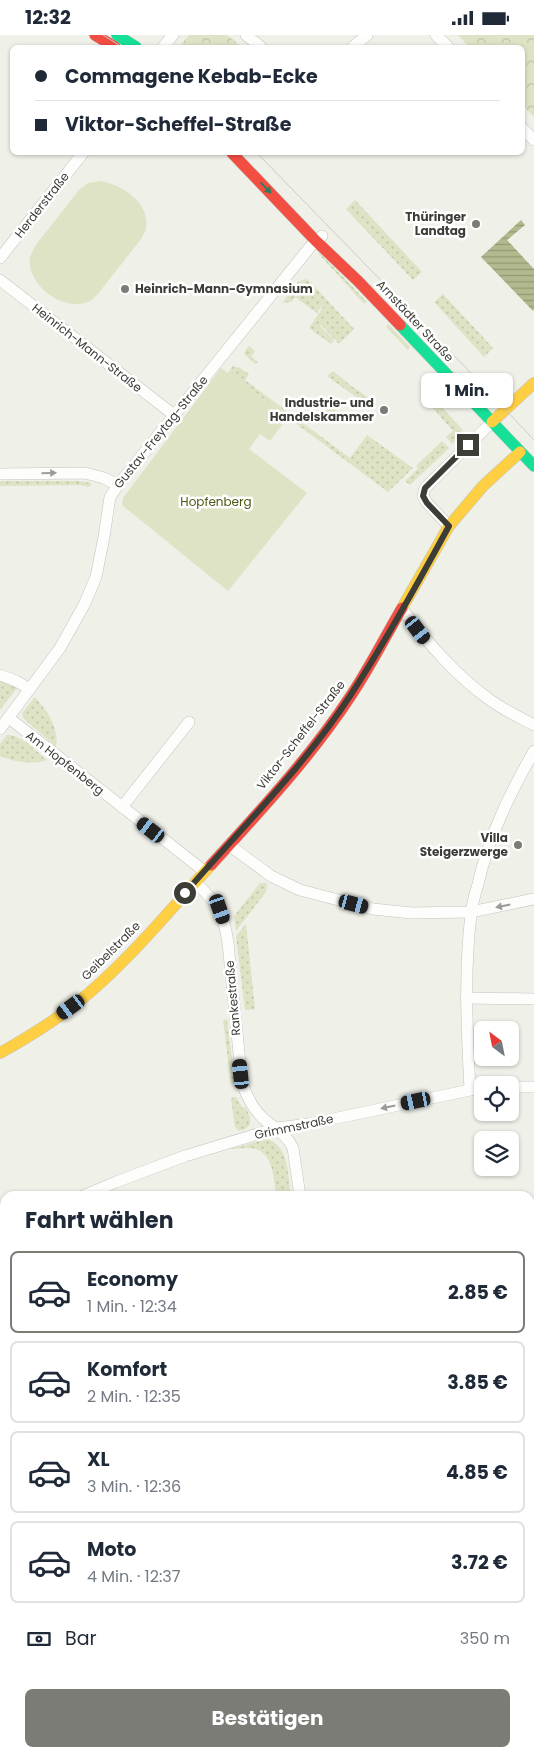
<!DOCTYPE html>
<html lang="de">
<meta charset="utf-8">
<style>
body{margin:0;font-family:Poppins,sans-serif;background:#f2f2f3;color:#1f2937;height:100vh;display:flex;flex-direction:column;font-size:19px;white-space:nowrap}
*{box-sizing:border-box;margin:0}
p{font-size:16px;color:#747a83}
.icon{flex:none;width:28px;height:28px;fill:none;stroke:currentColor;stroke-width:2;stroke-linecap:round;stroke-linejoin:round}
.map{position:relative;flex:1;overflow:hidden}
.panel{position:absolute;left:0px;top:1156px;width:535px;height:566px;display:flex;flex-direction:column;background:#fff;border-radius:15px 15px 0 0;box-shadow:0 1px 4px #0004}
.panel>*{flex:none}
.hud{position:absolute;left:10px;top:10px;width:515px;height:110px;border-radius:8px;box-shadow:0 1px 4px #0004;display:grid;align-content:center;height:110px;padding:0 25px;background:#fff}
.needle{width:32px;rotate:328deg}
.controls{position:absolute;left:474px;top:986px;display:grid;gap:10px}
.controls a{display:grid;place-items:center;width:45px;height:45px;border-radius:8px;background:#fff;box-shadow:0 1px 4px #0004;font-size:25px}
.end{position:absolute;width:22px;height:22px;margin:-11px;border:6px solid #3c3d37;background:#fff;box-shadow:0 0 0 2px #fff}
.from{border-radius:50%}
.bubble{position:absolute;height:35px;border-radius:8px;background:#fff;box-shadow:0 1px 4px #0004;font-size:16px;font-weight:700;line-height:35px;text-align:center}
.car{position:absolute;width:15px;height:30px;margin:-15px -8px;border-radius:6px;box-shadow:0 0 4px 1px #0007;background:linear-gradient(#222 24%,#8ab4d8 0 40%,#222 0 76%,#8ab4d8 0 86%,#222 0)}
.hud b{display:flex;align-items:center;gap:18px;height:48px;font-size:19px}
.hud b+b{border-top:1px solid #e0e1e3}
.hud i{width:12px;height:12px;background:#1f2937}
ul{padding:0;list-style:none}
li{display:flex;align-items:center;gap:15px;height:82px;margin:0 10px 8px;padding:0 15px;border:2px solid #e0e1e3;border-radius:8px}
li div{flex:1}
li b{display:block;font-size:19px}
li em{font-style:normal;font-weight:700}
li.selected{border-color:#7b7c75}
li>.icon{width:45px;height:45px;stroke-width:1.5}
h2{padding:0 25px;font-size:22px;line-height:60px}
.pay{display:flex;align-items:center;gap:12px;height:55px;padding:0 25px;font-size:19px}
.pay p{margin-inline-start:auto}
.button{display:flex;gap:10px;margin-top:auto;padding:10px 25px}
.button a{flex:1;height:58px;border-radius:8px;background:#7b7c75;color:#fff;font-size:20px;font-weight:700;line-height:58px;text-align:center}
.status{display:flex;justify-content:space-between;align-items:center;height:35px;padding:0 25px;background:#fff;direction:ltr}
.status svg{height:14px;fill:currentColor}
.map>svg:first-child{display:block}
.grass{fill:url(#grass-dots)}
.forest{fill:url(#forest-firs)}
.park{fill:url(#park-crowns)}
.garden{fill:#dee3c5}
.water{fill:url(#water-rules)}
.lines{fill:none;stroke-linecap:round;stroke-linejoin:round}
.stream{stroke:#b3b98e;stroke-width:3}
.street-casing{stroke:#c3c4be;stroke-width:12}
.fast-casing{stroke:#c3c4be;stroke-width:12}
.slow-casing{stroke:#c3c4be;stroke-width:12}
.jam-casing{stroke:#c3c4be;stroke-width:12}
.street{stroke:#fdfdfc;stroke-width:11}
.fast{stroke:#16e098;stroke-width:11}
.slow{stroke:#ffcf43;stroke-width:11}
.jam{stroke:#f24e42;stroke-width:11}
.tram{stroke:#cbcbc9;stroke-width:1}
.oneway{fill:#2d7e5e}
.oneway2{fill:#9c9d9a}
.route{stroke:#3c3d37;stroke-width:6}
.poi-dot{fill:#7b7c75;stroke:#fff;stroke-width:2}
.labels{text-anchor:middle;stroke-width:5;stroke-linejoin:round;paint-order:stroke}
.street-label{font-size:12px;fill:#3c3d37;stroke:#fff}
.poi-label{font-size:12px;font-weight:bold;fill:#3c3d37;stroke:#fff;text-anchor:end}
.park-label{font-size:12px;fill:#505815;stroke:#fff}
</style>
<div class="status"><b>12:32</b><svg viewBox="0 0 49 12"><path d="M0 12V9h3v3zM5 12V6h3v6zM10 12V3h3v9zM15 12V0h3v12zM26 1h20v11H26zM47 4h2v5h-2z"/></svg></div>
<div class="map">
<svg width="534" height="1722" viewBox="0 0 534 1722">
<defs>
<pattern id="grass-dots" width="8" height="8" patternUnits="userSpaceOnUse" patternTransform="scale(1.25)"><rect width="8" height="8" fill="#dee3c5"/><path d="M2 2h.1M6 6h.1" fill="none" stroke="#bfc4aa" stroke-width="1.8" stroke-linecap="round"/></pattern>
<pattern id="forest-firs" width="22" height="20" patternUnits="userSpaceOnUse" patternTransform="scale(1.25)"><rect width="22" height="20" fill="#d5dbb6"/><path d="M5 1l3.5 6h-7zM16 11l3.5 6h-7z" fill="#b8bd9d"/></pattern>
<pattern id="park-crowns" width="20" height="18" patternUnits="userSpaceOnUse" patternTransform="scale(1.25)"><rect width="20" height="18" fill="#dee3c5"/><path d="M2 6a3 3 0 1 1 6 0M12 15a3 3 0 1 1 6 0" fill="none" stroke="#bfc4aa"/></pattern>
<pattern id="water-rules" width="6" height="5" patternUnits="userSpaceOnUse" patternTransform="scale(1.25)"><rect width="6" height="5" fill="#b3b98e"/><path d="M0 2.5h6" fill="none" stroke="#939875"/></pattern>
</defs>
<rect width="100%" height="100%" fill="#eff0e8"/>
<g class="grass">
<polygon points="355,165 422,237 413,245 346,174"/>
<polygon points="318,218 320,218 367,267 364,269"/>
<polygon points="306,244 311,248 354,294 339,309 321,290 320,291 334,305 331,309 309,293 323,272 322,271 317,278 295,262 291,267 282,268 298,247"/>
<polygon points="443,259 493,313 484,322 434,267"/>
<polygon points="388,289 410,312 408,315 386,292"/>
<polygon points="249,311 255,316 251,322 258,327 255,329 244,319 245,316"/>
<polygon points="233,331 240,333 249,339 245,345 350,423 367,400 413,433 388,457 228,338"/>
<polygon points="333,336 354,353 355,353 375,368 371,373 327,341"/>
<polygon points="322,366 340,378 338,381 331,376 325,383 322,380 327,374 320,368"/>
<polygon points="436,366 462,394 462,400 452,409 446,402 453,396 431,371"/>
<polygon points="442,406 449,413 410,450 405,446 418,433 416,431"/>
<polygon points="0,446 79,446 91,448 90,452 80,450 0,451"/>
<polygon points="0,645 17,653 0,675"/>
<path d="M 35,662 C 47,676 59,692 56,712 L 24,684 L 22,678 Z"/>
<path d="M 7,700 C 21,699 36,716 47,725 C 31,730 15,727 0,721 L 0,709 Z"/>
<polygon points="260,848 267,848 266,857 236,896 234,881"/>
<polygon points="246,889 255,974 245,975 236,901"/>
<polygon points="227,984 235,1049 231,1049 223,985"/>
<path d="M 236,1062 L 243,1074 L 245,1072 C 252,1083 254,1093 239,1096 L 235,1092 L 231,1063 Z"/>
<path d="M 267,1104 C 290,1111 288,1143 291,1161 L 276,1161 C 274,1147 274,1121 258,1115 C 250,1111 239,1114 230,1114 Z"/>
<polygon points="73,1718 278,1718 280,1722 74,1722"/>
</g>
<g class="forest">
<polygon points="5,1657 5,1718 73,1718 74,1722 0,1722 0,1661"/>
<polygon points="534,1674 534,1722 501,1722 502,1718 530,1718 530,1677"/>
</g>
<g class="park">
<polygon points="189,0 227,0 242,12 179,12"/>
<polygon points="458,0 534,0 534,82 523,70 522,12 469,12"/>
<polygon points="0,1292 5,1303 5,1449 0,1438"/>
</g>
<g class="garden">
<path d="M 101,146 C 122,150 150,167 146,193 C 145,197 143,201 141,204 L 97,260 C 94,262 91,266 88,267 C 62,277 26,249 30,222 C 31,219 34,215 35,211 L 79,155 L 88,148 Z"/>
<polygon points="221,333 288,382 270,406 260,399 249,414 307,458 228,556 122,470 123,463"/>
<polygon points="5,1510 5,1641 0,1635 0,1511"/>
<polygon points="534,1623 534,1653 530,1656 530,1634"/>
</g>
<polygon class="water" points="521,185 525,190 507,205 534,234 534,274 533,276 481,222"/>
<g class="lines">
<polyline class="stream" points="533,1722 534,1721"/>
<defs>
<g id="street">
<polyline points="246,0 261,12"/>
<polyline points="436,0 448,12"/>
<polyline points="163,12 173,0"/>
<polyline points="353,12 367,0"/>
<polyline points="522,93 534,105"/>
<polyline points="0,223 83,118"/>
<polyline points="0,245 174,380"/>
<polyline points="0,439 85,438 104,443 118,450"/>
<polyline points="449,491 427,468 423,461 425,453 492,387"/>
<path d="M 402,574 C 428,608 455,640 490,665 C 504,675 519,682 534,690"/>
<polyline points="0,640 16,646 30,654"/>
<polyline points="9,683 204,836"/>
<polyline points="0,694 60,613 84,570 96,542 104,502 110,462 118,450 310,212 322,201"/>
<polyline points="122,772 189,687"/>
<polyline points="229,810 271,841 300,855 373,874 412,878 471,877 534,864"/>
<path d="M 195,847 C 219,870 223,875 228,908 L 242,1048 C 247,1062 254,1076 265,1085 C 276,1094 287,1100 293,1113 L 300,1161"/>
<polyline points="466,963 534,964"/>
<polyline points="510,1052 534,1052"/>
<path d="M 470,1055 C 467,996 464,937 471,879 C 472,869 475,859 478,849 C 489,801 510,758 534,716"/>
<polyline points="83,1161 116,1147 185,1121 277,1093 309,1089 470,1055 482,1053"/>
<polyline points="530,1185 534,1176"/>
<polyline points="0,1200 5,1198"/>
<polyline points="530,1251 534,1252"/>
<polyline points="0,1283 5,1294"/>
<polyline points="530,1402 534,1403"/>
<polyline points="0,1451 5,1462"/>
<polyline points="0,1502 5,1502"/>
<polyline points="530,1547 534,1549"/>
<polyline points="377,1718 379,1722"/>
</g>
<g id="fast">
<polyline points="117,0 136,12"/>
<polyline points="400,290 534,431"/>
<polyline points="530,1571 534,1559"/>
<polyline points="530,1669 534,1666"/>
</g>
<g id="slow">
<polyline points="492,387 534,348"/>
<polyline points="402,573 449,491 483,451 520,417"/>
<path d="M 0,1018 C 27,1003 53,987 77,968 C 127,928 168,877 211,830"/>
<polyline points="493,1722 494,1718"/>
</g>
<g id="jam">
<polyline points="95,0 115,12"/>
<polyline points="232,118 316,206 358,246 400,290"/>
<path d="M 211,830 C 259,777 310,723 350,662 C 369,634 385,602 402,573"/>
<polyline points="530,1608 534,1597"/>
<polyline points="478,1722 480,1718"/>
</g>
</defs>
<use href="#street" class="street-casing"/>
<use href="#fast" class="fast-casing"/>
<use href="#slow" class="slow-casing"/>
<use href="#jam" class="jam-casing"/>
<use href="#street" class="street"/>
<use href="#fast" class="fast"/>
<use href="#slow" class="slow"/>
<use href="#jam" class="jam"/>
<g class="tram">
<polyline points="103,0 122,12"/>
<polyline points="257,118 473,340 534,405"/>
</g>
</g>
<defs><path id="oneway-solid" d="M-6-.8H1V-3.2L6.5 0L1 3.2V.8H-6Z" transform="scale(1.25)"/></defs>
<use class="oneway" href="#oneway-solid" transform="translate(266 153) rotate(46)"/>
<g class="oneway2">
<use href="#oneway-solid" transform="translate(49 438) rotate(-1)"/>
<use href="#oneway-solid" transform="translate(503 871) rotate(169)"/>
<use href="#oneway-solid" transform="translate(388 1072) rotate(168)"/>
</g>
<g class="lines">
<path class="route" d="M 185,858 C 241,793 303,733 350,661 C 386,606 418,548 449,491 L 427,468 L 423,461 L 425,453 L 468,410"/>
</g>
<g class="poi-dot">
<circle cx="476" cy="189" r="5"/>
<circle cx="125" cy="254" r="5"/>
<circle cx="384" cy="375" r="5"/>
<circle cx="518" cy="810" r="5"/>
</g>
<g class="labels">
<g class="street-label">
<text transform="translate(42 170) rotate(-52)" y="4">Herderstraße</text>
<text transform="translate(415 286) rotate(47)" y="4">Arnstädter Straße</text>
<text transform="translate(87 313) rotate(38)" y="4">Heinrich-Mann-Straße</text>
<text transform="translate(161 397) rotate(-51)" y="4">Gustav-Freytag-Straße</text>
<text transform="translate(301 700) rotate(-52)" y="4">Viktor-Scheffel-Straße</text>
<text transform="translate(65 728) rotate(38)" y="4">Am Hopfenberg</text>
<text transform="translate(111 916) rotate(-45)" y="4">Geibelstraße</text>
<text transform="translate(233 963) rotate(-95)" y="4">Rankestraße</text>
<text transform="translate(294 1092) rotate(-12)" y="4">Grimmstraße</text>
</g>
<g class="poi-label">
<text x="466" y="186">Thüringer<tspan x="466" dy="14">Landtag</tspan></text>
<text x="135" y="258" text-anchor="start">Heinrich-Mann-Gymnasium</text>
<text x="374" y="372">Industrie- und<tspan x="374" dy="14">Handelskammer</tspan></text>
<text x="508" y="807">Villa<tspan x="508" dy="14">Steigerzwerge</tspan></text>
</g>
<g class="park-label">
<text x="216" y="471">Hopfenberg</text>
</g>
</g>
</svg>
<div class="controls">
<a><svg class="needle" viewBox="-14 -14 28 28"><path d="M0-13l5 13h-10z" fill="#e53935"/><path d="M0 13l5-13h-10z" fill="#747a83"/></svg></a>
<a><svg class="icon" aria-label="locate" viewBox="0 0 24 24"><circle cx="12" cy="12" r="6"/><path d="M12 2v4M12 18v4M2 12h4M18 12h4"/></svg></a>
<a><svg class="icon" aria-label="layers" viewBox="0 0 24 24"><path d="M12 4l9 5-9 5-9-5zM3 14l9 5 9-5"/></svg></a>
</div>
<i class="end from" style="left:185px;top:858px"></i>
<i class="end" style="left:468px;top:410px"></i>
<div class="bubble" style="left:421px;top:338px;width:92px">1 Min.</div>
<i class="car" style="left:418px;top:595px;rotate:143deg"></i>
<i class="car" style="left:151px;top:795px;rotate:308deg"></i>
<i class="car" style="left:354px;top:869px;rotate:105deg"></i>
<i class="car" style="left:220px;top:874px;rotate:161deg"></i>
<i class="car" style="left:71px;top:972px;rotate:234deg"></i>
<i class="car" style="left:241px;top:1039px;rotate:354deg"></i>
<i class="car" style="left:416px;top:1066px;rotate:258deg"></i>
<div class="hud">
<b><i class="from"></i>Commagene Kebab-Ecke</b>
<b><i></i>Viktor-Scheffel-Straße</b>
</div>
<section class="panel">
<h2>Fahrt wählen</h2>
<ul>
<li class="selected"><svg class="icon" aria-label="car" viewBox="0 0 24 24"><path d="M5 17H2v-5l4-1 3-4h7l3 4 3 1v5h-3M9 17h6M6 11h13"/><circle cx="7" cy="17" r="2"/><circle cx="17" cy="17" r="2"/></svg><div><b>Economy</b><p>1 Min. · 12:34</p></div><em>2.85 €</em></li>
<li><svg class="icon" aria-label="car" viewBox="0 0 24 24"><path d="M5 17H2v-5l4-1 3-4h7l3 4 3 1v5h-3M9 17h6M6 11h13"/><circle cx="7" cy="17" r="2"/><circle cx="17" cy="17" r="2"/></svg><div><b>Komfort</b><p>2 Min. · 12:35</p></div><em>3.85 €</em></li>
<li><svg class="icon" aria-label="car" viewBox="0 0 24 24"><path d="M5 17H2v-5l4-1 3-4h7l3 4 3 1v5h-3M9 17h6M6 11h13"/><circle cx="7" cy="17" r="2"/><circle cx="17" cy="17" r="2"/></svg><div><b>XL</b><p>3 Min. · 12:36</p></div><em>4.85 €</em></li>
<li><svg class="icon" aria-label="car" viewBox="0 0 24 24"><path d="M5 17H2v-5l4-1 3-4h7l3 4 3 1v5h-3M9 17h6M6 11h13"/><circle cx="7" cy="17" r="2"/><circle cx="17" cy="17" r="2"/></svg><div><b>Moto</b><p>4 Min. · 12:37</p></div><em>3.72 €</em></li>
</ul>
<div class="pay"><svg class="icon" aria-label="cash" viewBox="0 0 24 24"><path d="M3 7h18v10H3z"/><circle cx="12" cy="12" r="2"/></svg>Bar<p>350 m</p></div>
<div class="button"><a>Bestätigen</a></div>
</section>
</div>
